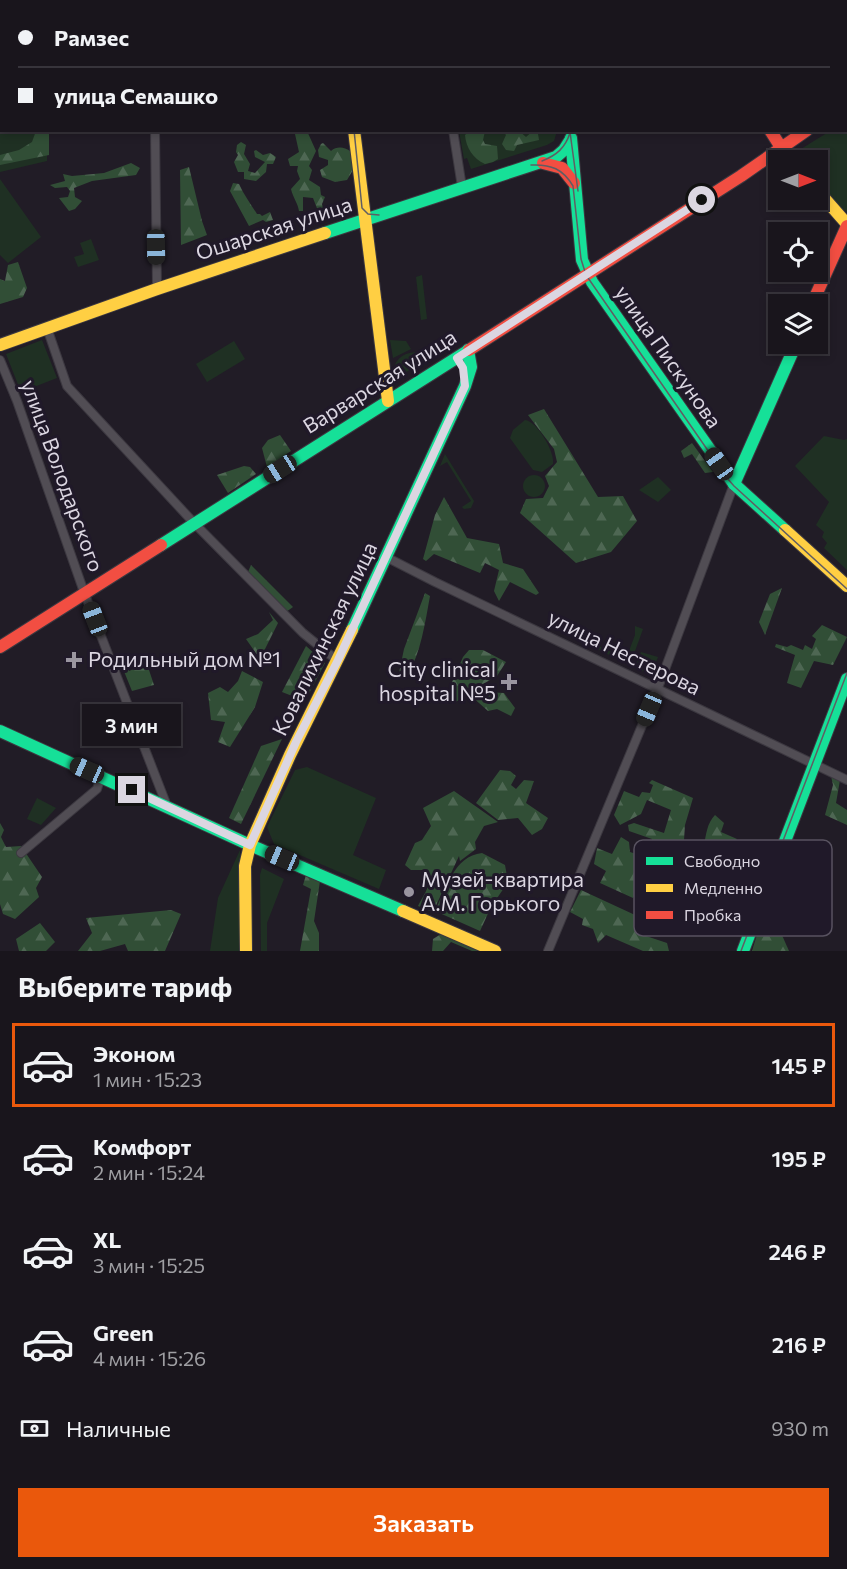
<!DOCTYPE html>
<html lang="ru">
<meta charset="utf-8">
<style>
body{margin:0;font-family:Commissioner,sans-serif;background:#221e25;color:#f1f3f6;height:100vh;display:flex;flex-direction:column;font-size:22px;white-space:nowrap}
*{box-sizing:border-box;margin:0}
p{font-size:20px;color:#9f9fa3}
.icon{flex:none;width:33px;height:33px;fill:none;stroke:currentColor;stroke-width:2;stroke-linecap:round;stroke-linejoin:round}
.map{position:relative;height:951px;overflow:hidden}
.side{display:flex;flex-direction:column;background:#19151c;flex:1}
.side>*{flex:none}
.guide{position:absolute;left:0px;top:0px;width:848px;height:132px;box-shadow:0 3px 9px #0003,0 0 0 2px #37343b;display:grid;align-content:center;height:132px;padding:0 18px;background:#19151c}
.needle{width:39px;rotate:90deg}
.controls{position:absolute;left:768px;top:150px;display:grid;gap:12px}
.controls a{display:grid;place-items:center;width:60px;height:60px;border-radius:0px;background:#19151c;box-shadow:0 3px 9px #0003,0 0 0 2px #37343b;font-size:30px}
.end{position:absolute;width:27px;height:27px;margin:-14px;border:8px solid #dbd6e1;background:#111;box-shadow:0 0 0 3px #111}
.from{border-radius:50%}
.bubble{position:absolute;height:42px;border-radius:0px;background:#19151c;box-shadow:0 3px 9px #0003,0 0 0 2px #37343b;font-size:20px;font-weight:600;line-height:42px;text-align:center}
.car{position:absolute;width:18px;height:36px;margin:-18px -9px;border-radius:8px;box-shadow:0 0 4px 2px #0007;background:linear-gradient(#222 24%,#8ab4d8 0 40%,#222 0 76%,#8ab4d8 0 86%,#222 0)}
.guide b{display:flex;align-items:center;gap:21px;height:57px;font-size:22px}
.guide b+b{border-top:2px solid #37343b}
.guide i{width:15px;height:15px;background:#f1f3f6}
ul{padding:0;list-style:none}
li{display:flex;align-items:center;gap:18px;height:84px;margin:0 12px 9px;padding:0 6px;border:3px solid transparent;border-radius:0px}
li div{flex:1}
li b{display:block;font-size:22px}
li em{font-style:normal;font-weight:600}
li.selected{border-color:#ea580c}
li>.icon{width:54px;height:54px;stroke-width:1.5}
h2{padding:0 18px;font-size:27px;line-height:72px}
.pay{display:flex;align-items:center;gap:15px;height:66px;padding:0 18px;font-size:22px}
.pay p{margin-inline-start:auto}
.cta{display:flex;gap:12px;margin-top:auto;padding:12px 18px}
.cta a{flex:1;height:69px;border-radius:0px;background:#ea580c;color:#fff;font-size:24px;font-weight:600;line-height:69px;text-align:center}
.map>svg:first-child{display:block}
.green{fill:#1f3023}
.forest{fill:url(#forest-firs)}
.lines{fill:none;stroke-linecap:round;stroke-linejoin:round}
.street-casing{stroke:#3c3840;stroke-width:10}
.fast-casing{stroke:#3c3840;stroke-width:14}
.slow-casing{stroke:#3c3840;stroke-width:14}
.jam-casing{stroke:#3c3840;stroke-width:14}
.street{stroke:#514d54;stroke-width:8}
.fast{stroke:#16e098;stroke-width:12}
.slow{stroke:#ffcf43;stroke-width:12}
.jam{stroke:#f24e42;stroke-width:12}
.tram{stroke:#605d63;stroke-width:1.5}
.route{stroke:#dbd6e1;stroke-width:8}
.poi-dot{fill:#9a95a0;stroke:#201929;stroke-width:2}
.labels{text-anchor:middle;stroke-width:6;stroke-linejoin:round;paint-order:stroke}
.street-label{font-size:21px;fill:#dbd6e1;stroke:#201929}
.poi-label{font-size:21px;fill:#dbd6e1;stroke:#201929;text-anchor:start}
.key{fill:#201929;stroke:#585260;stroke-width:1.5}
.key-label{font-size:16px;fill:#dbd6e1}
</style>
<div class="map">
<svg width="847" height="951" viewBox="0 0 847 951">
<defs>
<pattern id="forest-firs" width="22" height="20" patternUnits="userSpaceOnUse" patternTransform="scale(1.5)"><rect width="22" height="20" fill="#314e36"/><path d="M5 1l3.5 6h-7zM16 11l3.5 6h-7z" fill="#4e6753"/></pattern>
</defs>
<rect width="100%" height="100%" fill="#211c26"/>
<g class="green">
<polygon points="0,25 2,130 47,131 47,161 0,172"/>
<polygon points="847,119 847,212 841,208 818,182 818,160 798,160 793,154 830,131 846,130"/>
<polygon points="459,131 557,131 554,141 547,145 471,169 467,158 464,159"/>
<polygon points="0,179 41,237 8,263 0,255"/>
<polygon points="91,239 99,260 78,267 74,257 84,254 80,243"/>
<polygon points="422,275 427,319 421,320 416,277"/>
<polygon points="42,340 57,378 21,392 6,354"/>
<polygon points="390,340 406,341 411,349 393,358"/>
<polygon points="234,341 245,359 207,382 196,364"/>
<path d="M 416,352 L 422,358 L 419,365 L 397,377 L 393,376 C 393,361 401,353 416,352 Z"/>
<path d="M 525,420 C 537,421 555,452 553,464 L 542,472 L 533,470 L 510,438 L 513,430 Z"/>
<polygon points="824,436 844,440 847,439 847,570 824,548 827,543 822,537 824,532 816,525 829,502 795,466"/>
<polygon points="445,454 474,501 471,508 464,509 462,507 471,501 447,462 440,466"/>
<circle cx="534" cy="486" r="11"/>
<polygon points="658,477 671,490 658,502 639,490"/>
<polygon points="635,626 643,629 630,665 591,646 594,637 597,636 595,644 626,659 635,635"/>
<polygon points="641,652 658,657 651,675 635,667"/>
<polygon points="307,767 376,798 353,855 386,870 379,889 274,844 267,827 295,770"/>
<polygon points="37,798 56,808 41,825 27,819"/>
<polygon points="240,850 242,951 210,951 218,898"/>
<polygon points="262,868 284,879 267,923 267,951 261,951 260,875"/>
</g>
<g class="forest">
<polygon points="36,131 49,131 49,155 0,165 0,155 19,150 32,142"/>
<path d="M 297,131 L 307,131 L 316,151 L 309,166 L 312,170 L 309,180 L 320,187 L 321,195 L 325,197 L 322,204 L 324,214 L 320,216 L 313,198 L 303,197 L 303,211 L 299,211 C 298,203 293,198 291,189 L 300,179 L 297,171 L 298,166 L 290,166 L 288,159 L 299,152 L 295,134 Z"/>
<path d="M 470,131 L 485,131 L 483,140 L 485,144 L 497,146 L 498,159 L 493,162 L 485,164 C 473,159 466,147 465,135 Z"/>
<polygon points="503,131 519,131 526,137 533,131 538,134 539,140 517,145 514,151 506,150 502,144 506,135"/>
<polygon points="241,142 246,145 244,154 250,164 248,171 255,173 265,162 255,157 254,151 256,150 263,155 270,153 276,157 273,164 267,164 266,172 256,181 244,179 244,172 238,172 234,162 238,155 236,152 237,145"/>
<path d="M 323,143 L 331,151 C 337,146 344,147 350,151 L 353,170 L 347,180 L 335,182 L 322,177 L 320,170 L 328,165 L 328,160 L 319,157 L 318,150 L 321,144 Z"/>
<polygon points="131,163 140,168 136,175 92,181 74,188 75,197 82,201 75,209 69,211 59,198 68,197 70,191 67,187 55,188 50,185 65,181 63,174 72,176 104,173"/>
<polygon points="189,167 202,221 207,235 181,245 180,170"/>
<path d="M 233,183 L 239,184 C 244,195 250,203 257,214 L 260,214 L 262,216 L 270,212 L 273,220 L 266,222 L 263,220 L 249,226 L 230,191 Z"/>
<polygon points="18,262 27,288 23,297 0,304 0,279 5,281 8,265"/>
<polygon points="544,409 598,497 623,496 637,521 611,552 576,563 520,513 526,499 543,498 549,486 545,476 557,462 554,449 528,415"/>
<polygon points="280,435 291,451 267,467 262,448 268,440"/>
<polygon points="692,443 713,472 705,473 692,454 684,458 681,451"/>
<polygon points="244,466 250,467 256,474 228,493 217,475"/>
<polygon points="444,497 467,538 499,544 503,563 523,569 539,593 536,595 510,582 499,601 494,591 499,570 485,563 480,573 434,554 426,561 423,559 435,515"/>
<polygon points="251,565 293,607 286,612 248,572"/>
<polygon points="782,588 765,635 759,622 770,594"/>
<path d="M 425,593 L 430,596 C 425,623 421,653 407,676 L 399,673 L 404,649 Z"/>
<polygon points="269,612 278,623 260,659 246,639 258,634 273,620"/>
<polygon points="822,625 847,637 833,665 814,661 801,688 787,683 795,655 775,647 776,644 787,647 791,645 803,650 805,645 812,649 816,639 812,636"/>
<polygon points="306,646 325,663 305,701 282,692"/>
<polygon points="469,650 483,650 506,662 497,676 483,684 485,692 504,693 515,708 511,716 497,709 488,711 470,695 455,702 446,696 463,657"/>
<polygon points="138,655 144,655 154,685 132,691 119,659 124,660 129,671 141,666"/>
<polygon points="242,671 263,682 255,707 230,747 218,742 225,722 211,720 208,693 220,687 228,692 238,681"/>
<polygon points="282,739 241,824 229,818 261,746"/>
<polygon points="500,770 510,771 516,776 511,785 516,789 524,780 534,781 526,803 548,818 542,829 532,835 518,818 498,820 476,803"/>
<polygon points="831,776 840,780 836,803 847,810 847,825 825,815 833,785"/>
<path d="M 652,780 L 693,798 L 685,825 L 683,855 L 732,874 L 718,884 L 731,886 L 733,896 L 715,906 L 723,916 L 735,921 L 716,926 L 706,923 L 701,930 L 694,926 L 709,889 L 690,881 C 685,893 685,904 680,917 L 674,919 L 664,914 L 659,898 L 679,907 L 682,899 L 643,881 L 633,898 L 600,883 L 606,871 L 594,864 L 597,848 L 612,854 L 621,837 L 629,842 L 630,852 L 646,857 L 652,839 L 629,831 L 628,825 L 634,823 L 664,833 L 671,810 L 647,800 L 641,814 L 620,825 L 614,815 L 624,791 L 639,797 L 642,792 L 650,793 L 653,785 L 649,783 Z"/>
<path d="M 454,791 L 498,822 L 484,826 L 475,842 L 476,849 L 460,861 L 459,856 L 433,912 L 418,906 C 425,892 434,884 423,870 L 411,870 L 405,865 L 415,843 L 422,840 L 431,826 L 423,808 Z"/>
<path d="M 715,815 L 724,823 L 721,832 L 737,839 L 725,853 L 704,845 C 706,835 707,823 715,815 Z"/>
<polygon points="0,823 4,830 1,837 6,847 21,846 42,877 36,888 39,897 15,919 3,914 0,904"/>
<path d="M 482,853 L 505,865 L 508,882 L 491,907 L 480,931 L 435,911 C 446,889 454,856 482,853 Z"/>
<polygon points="306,875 320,881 314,921 319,933 319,951 300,951 311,889 303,885"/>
<polygon points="581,890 648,921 646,936 667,943 669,951 643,951 606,935 598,943 593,929 582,925 583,919 570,912"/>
<polygon points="171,910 181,914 165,951 128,951 125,944 100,951 78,951 92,933 86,918"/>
<polygon points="40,923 55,942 46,951 19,951 16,939"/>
<polygon points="767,927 781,933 789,951 752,951 759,928"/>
<polygon points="446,931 492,951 472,951 451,942 443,951 432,951 433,939"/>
</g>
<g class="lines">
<defs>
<g id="street">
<polyline points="154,0 154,2"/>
<polyline points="559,0 559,2"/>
<polyline points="155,130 157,289"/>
<polyline points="453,130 462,187"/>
<polyline points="47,328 67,386 194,523 303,633 329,654 338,660"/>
<polyline points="0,360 17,401 84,592 167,806"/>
<polyline points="386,557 435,582 847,780"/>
<polyline points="21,853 97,789 101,776"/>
<polyline points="548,951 661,680 734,484"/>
</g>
<g id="fast">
<polyline points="341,0 341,2"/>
<polyline points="797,2 799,0"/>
<polyline points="846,25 847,27"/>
<polyline points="846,50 847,50"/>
<polyline points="846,62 847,63"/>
<polyline points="571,138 582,260 592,282 734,484 785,530"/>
<polyline points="325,233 556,157 564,150 571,139"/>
<polyline points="734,484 796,344"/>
<polyline points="161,545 469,350"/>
<polyline points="352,630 465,386 471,367 468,350"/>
<polyline points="0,731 250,845 403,911"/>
<polyline points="743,951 847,679"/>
</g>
<g id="slow">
<polyline points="832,0 833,2"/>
<polyline points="354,130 388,401"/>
<polyline points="818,191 847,224"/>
<polyline points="0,345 157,289 325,233"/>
<polyline points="785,530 847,586"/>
<polyline points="403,911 495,951"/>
<polyline points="246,951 245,866 250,845 290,755 352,630"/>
</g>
<g id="jam">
<polyline points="410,0 416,2"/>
<polyline points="812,0 812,2"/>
<polyline points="846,105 847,105"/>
<polyline points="770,130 789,160"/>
<polyline points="543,163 562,168 574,183"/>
<polyline points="812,304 847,226"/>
<polyline points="469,350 741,176 807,130"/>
<polyline points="0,647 161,545"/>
</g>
</defs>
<use href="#street" class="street-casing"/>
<use href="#fast" class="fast-casing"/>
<use href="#slow" class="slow-casing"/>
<use href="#jam" class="jam-casing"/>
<use href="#street" class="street"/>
<use href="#fast" class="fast"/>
<use href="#slow" class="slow"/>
<use href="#jam" class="jam"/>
<g class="tram">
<polyline points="340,0 340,2"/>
<polyline points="354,130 362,208 368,214 379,215"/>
<polyline points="570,132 578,191"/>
<path d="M 542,161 C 557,155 565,148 570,133"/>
<path d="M 531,165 C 551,164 563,169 573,186 L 581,259 L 586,275 L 727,478 L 734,486 L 847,589"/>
<polyline points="741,951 847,673"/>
</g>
</g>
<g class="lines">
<polyline class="route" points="132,790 250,845 296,742 338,660 465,386 463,368 457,358 702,200"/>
</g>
<g class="poi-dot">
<path d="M71 651h6v6h6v6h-6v6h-6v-6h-6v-6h6z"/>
<path d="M506 673h6v6h6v6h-6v6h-6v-6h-6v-6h6z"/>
<circle cx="409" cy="892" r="6"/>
</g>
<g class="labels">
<g class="street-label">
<text transform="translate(274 229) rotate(-18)" y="7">Ошарская улица</text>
<text transform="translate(668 357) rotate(55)" y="7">улица Пискунова</text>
<text transform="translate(380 382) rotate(-32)" y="7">Варварская улица</text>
<text transform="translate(62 476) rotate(70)" y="7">улица Володарского</text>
<text transform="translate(325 639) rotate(-64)" y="7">Ковалихинская улица</text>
<text transform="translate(624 653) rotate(26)" y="7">улица Нестерова</text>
</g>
<g class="poi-label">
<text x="88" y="667">Родильный дом №1</text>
<text x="496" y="677" text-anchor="end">City clinical<tspan x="496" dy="24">hospital №5</tspan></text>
<text x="421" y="887">Музей-квартира<tspan x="421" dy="24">А.М. Горького</tspan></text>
</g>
</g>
<rect x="634" y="840" width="198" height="96" rx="9" class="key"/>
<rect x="646" y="857" width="27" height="8" fill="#16e098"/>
<rect x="646" y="884" width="27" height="8" fill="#ffcf43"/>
<rect x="646" y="911" width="27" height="8" fill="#f24e42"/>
<g class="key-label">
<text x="684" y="867">Свободно</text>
<text x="684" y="894">Медленно</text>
<text x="684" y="921">Пробка</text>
</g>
</svg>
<div class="controls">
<a><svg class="needle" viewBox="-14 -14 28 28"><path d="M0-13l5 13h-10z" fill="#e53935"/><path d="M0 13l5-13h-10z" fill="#9f9fa3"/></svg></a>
<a><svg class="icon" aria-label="locate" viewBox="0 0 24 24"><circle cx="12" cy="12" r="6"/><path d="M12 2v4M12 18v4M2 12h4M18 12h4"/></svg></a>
<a><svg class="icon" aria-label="layers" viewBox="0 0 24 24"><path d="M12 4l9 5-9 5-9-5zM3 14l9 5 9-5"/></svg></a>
</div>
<i class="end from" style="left:702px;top:200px"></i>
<i class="end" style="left:132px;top:790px"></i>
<div class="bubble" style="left:82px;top:704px;width:99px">3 мин</div>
<i class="car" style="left:156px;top:247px;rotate:179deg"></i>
<i class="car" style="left:719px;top:464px;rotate:325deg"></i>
<i class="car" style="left:280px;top:469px;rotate:238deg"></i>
<i class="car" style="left:95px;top:619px;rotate:339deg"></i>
<i class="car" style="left:649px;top:709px;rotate:203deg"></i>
<i class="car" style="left:87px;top:770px;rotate:294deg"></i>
<i class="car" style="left:282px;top:858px;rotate:293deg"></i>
<div class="guide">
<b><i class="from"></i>Рамзес</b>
<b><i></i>улица Семашко</b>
</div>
</div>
<section class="side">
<h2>Выберите тариф</h2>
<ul>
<li class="selected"><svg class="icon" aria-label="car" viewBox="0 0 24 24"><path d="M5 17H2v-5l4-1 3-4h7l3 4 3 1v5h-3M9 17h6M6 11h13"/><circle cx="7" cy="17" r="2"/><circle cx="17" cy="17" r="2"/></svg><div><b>Эконом</b><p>1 мин · 15:23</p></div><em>145 ₽</em></li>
<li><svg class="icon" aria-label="car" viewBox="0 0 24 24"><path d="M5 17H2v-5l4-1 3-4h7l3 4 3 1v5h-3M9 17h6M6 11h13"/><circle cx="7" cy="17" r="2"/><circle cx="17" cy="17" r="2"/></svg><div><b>Комфорт</b><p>2 мин · 15:24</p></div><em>195 ₽</em></li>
<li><svg class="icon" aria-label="car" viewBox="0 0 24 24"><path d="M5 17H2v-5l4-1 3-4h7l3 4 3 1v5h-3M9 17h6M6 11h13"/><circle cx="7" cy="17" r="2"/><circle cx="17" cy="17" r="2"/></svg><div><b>XL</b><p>3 мин · 15:25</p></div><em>246 ₽</em></li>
<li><svg class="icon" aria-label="car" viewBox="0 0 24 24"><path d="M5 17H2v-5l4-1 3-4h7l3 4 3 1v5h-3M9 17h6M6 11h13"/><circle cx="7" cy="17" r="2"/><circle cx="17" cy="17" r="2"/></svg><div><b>Green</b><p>4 мин · 15:26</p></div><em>216 ₽</em></li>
</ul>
<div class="pay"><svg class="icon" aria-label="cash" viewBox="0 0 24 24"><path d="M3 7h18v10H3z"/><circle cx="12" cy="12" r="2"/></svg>Наличные<p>930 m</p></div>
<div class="cta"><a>Заказать</a></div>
</section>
